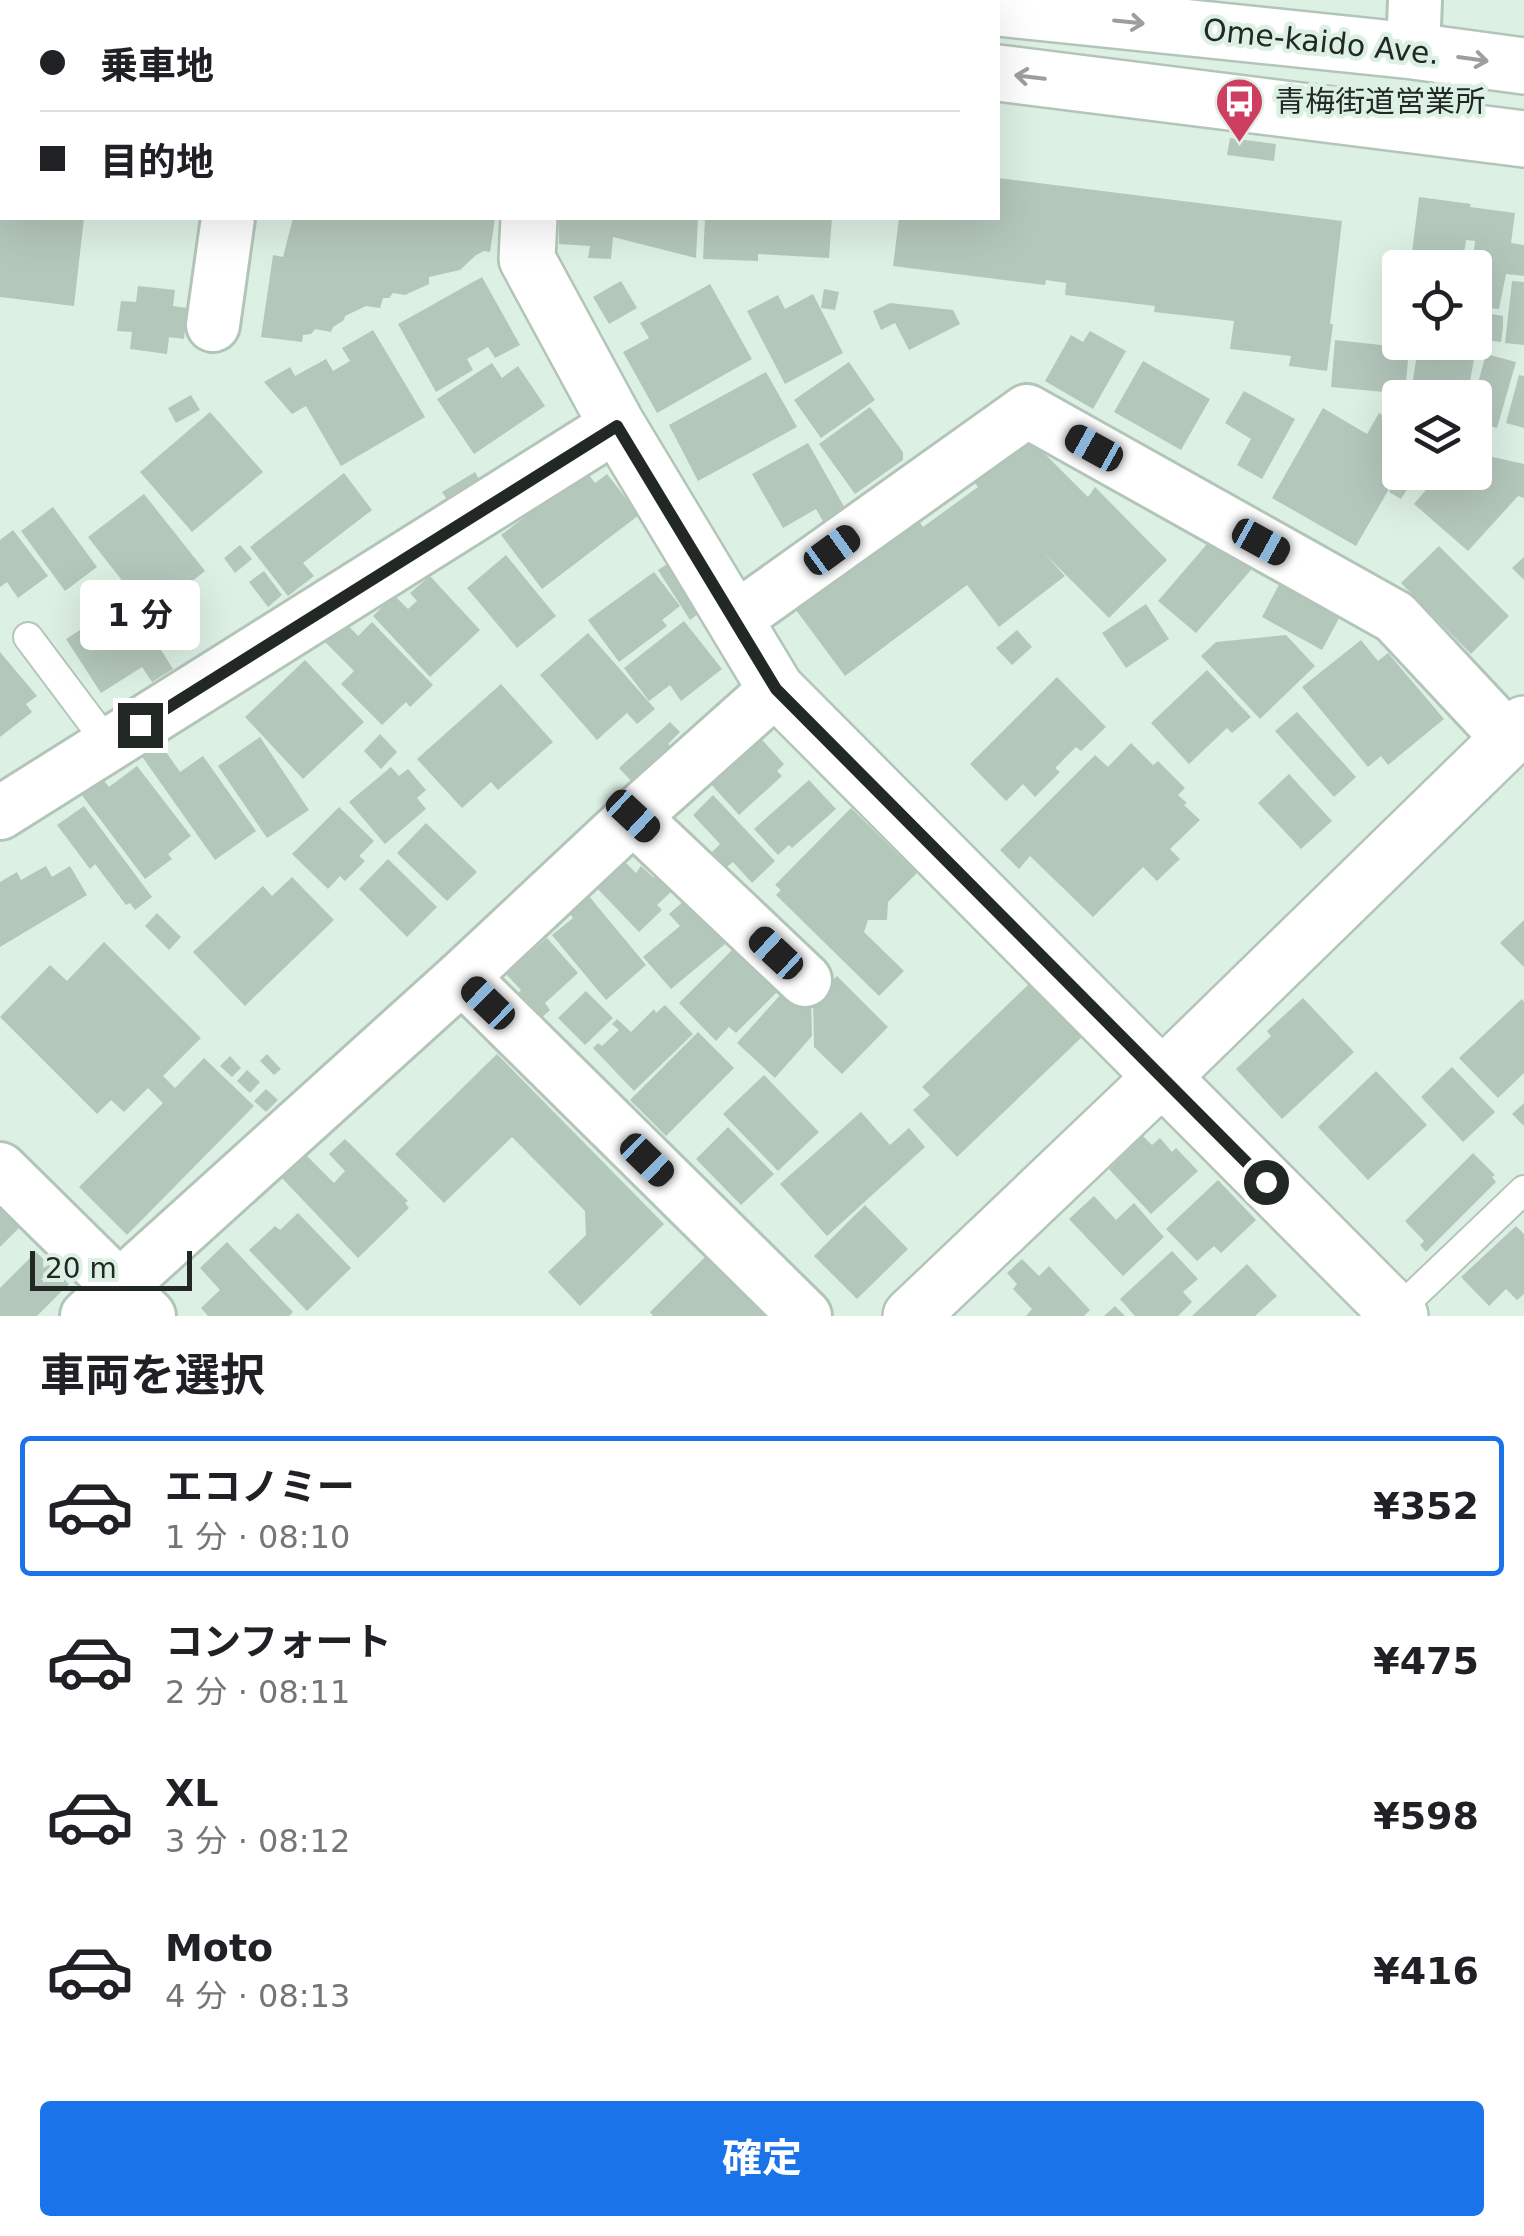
<!DOCTYPE html>
<html lang="ja">
<meta charset="utf-8">
<style>
body{margin:0;font-family:"DejaVu Sans","Noto Sans JP",sans-serif;background:#f6f6f6;color:#202124;height:100vh;display:flex;flex-direction:column;font-size:38px;white-space:nowrap}
*{box-sizing:border-box;margin:0}
p{font-size:32px;color:#757577}
.icon{flex:none;width:55px;height:55px;fill:none;stroke:currentColor;stroke-width:2;stroke-linecap:round;stroke-linejoin:round}
.map{position:relative;height:1316px;overflow:hidden}
.sheet{display:flex;flex-direction:column;background:#fff;flex:1}
.sheet>*{flex:none}
.top-card{position:absolute;left:0px;top:0px;width:1000px;height:220px;box-shadow:0 10px 40px #0002;display:grid;align-content:center;height:220px;padding:0 40px;background:#fff}
.tools{position:absolute;left:1382px;top:250px;display:grid;gap:20px}
.tools a{display:grid;place-items:center;width:110px;height:110px;border-radius:10px;background:#fff;box-shadow:0 10px 40px #0002;font-size:50px}
.scale{position:absolute;left:30px;bottom:25px;width:162px;box-sizing:border-box;padding-left:10px;border:5px solid #222924;border-top:0;font-size:28px;line-height:35px;white-space:nowrap;color:#222924;-webkit-text-stroke:8px #ddf0e4;paint-order:stroke}
.end{position:absolute;width:45px;height:45px;margin:-22px;border:12px solid #222924;background:#fff;box-shadow:0 0 0 5px #fff}
.from{border-radius:50%}
.bubble{position:absolute;height:70px;border-radius:10px;background:#fff;box-shadow:0 10px 40px #0002;font-size:32px;font-weight:700;line-height:70px;text-align:center}
.car{position:absolute;width:30px;height:60px;margin:-30px -15px;border-radius:12px;box-shadow:0 0 8px 2px #0007;background:linear-gradient(#222 24%,#8ab4d8 0 40%,#222 0 76%,#8ab4d8 0 86%,#222 0)}
.top-card b{display:flex;align-items:center;gap:35px;height:95px;font-size:38px}
.top-card b+b{border-top:2px solid #e0e0e0}
.top-card i{width:25px;height:25px;background:#202124}
ul{padding:0;list-style:none}
li{display:flex;align-items:center;gap:30px;height:140px;margin:0 20px 15px;padding:0 20px;border:5px solid transparent;border-radius:10px}
li div{flex:1}
li b{display:block;font-size:38px}
li em{font-style:normal;font-weight:700}
li.current{border-color:#1a73e8}
li>.icon{width:90px;height:90px;stroke-width:1.5}
h2{padding:0 40px;font-size:45px;line-height:120px}
.primary-button{display:flex;gap:20px;margin-top:auto;padding:20px 40px}
.primary-button a{flex:1;height:115px;border-radius:10px;background:#1a73e8;color:#fff;font-size:40px;font-weight:700;line-height:115px;text-align:center}
.map>svg:first-child{display:block}
.building{fill:#b4c7bb}
.lines{fill:none;stroke-linecap:round;stroke-linejoin:round}
.lane-casing{stroke:#b3c5b9;stroke-width:32}
.street-casing{stroke:#b3c5b9;stroke-width:58}
.secondary-casing{stroke:#b3c5b9;stroke-width:60}
.primary-casing{stroke:#b3c5b9;stroke-width:60}
.lane{stroke:#fff;stroke-width:28}
.street{stroke:#fff;stroke-width:52}
.secondary{stroke:#fff;stroke-width:55}
.primary{stroke:#fff;stroke-width:55}
.oneway{stroke:#9c9f9c}
.route{stroke:#222924;stroke-width:12}
.labels{text-anchor:middle;stroke-width:9;stroke-linejoin:round;paint-order:stroke}
.street-label{font-size:30px;fill:#222924;stroke:#ddf0e4}
.poi-label{font-size:30px;fill:#222924;stroke:#ddf0e4;text-anchor:start}
</style>
<div class="map">
<svg width="1524" height="1316" viewBox="0 0 1524 1316">
<rect width="100%" height="100%" fill="#ddf0e4"/>
<g class="building">
<polygon points="1230,138 1276,144 1274,161 1227,155"/>
<polygon points="998,178 1342,221 1330,324 1333,324 1327,371 1289,366 1291,356 1230,349 1234,321 1154,312 1155,306 1065,295 1066,283 1046,280 1045,285 893,266 899,218 998,218"/>
<polygon points="1419,197 1471,204 1470,207 1515,213 1511,243 1524,245 1524,276 1506,274 1499,309 1475,307 1475,268 1472,268 1475,241 1466,240 1462,268 1410,268"/>
<polygon points="0,218 84,218 74,306 0,297"/>
<polygon points="293,218 495,218 490,252 484,251 476,255 460,270 429,277 429,284 405,295 393,293 389,298 383,298 380,308 366,306 345,316 344,320 333,327 331,332 315,329 311,334 303,335 302,342 261,337 273,255 283,257"/>
<polygon points="559,218 698,218 696,258 613,237 611,259 588,258 590,246 559,244"/>
<polygon points="705,218 832,218 829,258 758,254 758,261 703,259"/>
<polygon points="482,277 520,345 495,358 488,347 467,359 473,370 436,392 398,324"/>
<polygon points="621,281 637,308 609,324 593,297"/>
<polygon points="1512,281 1524,282 1524,345 1505,343"/>
<polygon points="710,284 752,359 657,413 623,352 649,338 640,323"/>
<polygon points="138,286 175,290 173,306 187,308 184,339 169,337 167,354 130,349 132,332 117,331 121,301 136,302"/>
<polygon points="824,289 839,292 835,310 821,308"/>
<polygon points="813,294 843,353 785,384 747,311 778,295 785,309"/>
<polygon points="890,303 953,310 960,324 909,350 895,323 881,330 873,311"/>
<polygon points="1475,311 1503,316 1503,327 1501,342 1485,340 1483,350 1476,348 1467,398 1410,398 1419,342 1475,342"/>
<polygon points="373,330 425,417 341,466 306,406 292,414 264,382 290,367 295,376 326,359 333,371 350,361 342,348"/>
<polygon points="1090,331 1126,351 1093,409 1045,381 1071,335 1083,342"/>
<polygon points="1335,340 1409,348 1405,394 1331,387"/>
<polygon points="1486,354 1516,362 1497,428 1475,422 1474,398"/>
<polygon points="1143,361 1210,399 1181,450 1114,412"/>
<polygon points="849,362 875,400 821,438 794,400"/>
<polygon points="492,363 502,378 518,366 545,406 474,454 437,399"/>
<polygon points="766,372 797,427 698,481 669,425"/>
<polygon points="1519,375 1524,376 1524,428 1506,423"/>
<polygon points="1244,391 1295,419 1262,479 1237,465 1251,439 1225,423"/>
<polygon points="191,395 200,410 176,423 168,408"/>
<polygon points="870,407 903,452 903,460 855,494 819,444"/>
<polygon points="1323,408 1367,434 1379,413 1400,425 1400,470 1356,546 1272,498"/>
<polygon points="210,412 263,472 192,532 140,472"/>
<polygon points="1023,432 1088,497 1095,487 1167,560 1109,618 1044,553 1065,576 999,627 967,585 845,676 790,602 912,511 923,527 978,487 973,481"/>
<polygon points="808,443 846,510 825,525 816,509 783,528 752,474"/>
<polygon points="1475,453 1524,464 1524,498 1518,496 1468,551 1414,504 1441,472 1475,472"/>
<polygon points="586,471 595,483 607,474 639,515 542,589 501,535"/>
<polygon points="475,472 480,481 449,502 442,492"/>
<polygon points="1401,472 1411,472 1416,475 1401,499 1389,492"/>
<polygon points="344,473 372,510 303,563 314,576 288,596 250,547"/>
<polygon points="144,494 205,571 149,615 88,537"/>
<polygon points="53,507 97,567 65,591 21,531"/>
<polygon points="13,530 48,576 18,598 7,582 0,587 0,540"/>
<polygon points="1219,530 1257,563 1196,633 1158,601"/>
<polygon points="240,545 252,559 235,573 224,558"/>
<polygon points="1439,546 1509,616 1471,654 1401,583"/>
<polygon points="506,555 556,616 517,648 467,588"/>
<polygon points="1524,557 1524,580 1512,568"/>
<polygon points="672,561 703,610 690,620 658,570"/>
<polygon points="264,571 282,595 268,607 249,582"/>
<polygon points="654,572 680,606 662,620 667,626 619,662 588,620"/>
<polygon points="430,576 480,630 430,677 373,616 394,595 408,609 417,601 410,593"/>
<polygon points="1283,577 1344,609 1322,650 1262,617"/>
<polygon points="129,599 173,669 152,682 142,667 101,693 66,639"/>
<polygon points="1146,604 1169,639 1126,668 1102,633"/>
<polygon points="344,621 358,636 372,622 433,685 410,707 406,702 382,725 341,684 354,671 324,641"/>
<polygon points="684,621 722,669 681,701 670,685 649,701 624,668"/>
<polygon points="1017,630 1032,647 1012,665 996,648"/>
<polygon points="588,633 655,709 637,724 627,713 597,740 540,675"/>
<polygon points="1286,635 1315,666 1260,719 1201,656 1216,642"/>
<polygon points="1361,640 1378,661 1388,653 1444,719 1388,765 1381,756 1368,767 1302,687"/>
<polygon points="0,652 37,696 26,704 32,712 0,737"/>
<polygon points="305,660 364,722 303,779 245,717"/>
<polygon points="1207,670 1251,717 1232,733 1227,728 1189,764 1151,723"/>
<polygon points="1057,677 1106,727 1081,751 1076,747 1055,768 1060,772 1035,797 1023,784 1006,801 970,764"/>
<polygon points="501,684 553,742 498,790 491,782 462,808 417,759"/>
<polygon points="1297,712 1356,777 1334,797 1275,731"/>
<polygon points="670,722 680,732 668,744 671,747 633,783 619,768"/>
<polygon points="756,733 784,764 777,771 782,776 739,815 709,782"/>
<polygon points="380,734 397,752 381,769 364,751"/>
<polygon points="260,737 309,810 267,838 218,766"/>
<polygon points="159,742 180,772 203,756 256,831 215,860 141,755"/>
<polygon points="1131,743 1153,765 1158,761 1185,788 1178,795 1187,803 1184,805 1200,820 1170,849 1180,859 1157,881 1143,867 1093,917 1030,856 1019,869 1000,850 1095,755 1108,767"/>
<polygon points="137,766 191,836 168,854 172,859 145,879 78,790 99,774 109,787"/>
<polygon points="391,767 399,776 408,769 426,790 417,798 426,809 385,844 349,802"/>
<polygon points="1289,774 1332,821 1301,849 1258,803"/>
<polygon points="809,780 836,809 792,848 789,845 778,855 754,829"/>
<polygon points="713,795 775,861 752,883 733,862 727,867 712,852 720,844 693,815"/>
<polygon points="84,806 152,897 135,910 130,903 126,905 95,864 90,869 57,825"/>
<polygon points="339,807 374,841 359,856 365,861 345,881 340,876 328,889 292,854"/>
<polygon points="851,808 917,873 888,902 887,920 868,920 864,932 904,971 879,996 776,895 781,890 775,885"/>
<polygon points="426,823 477,872 447,901 397,853"/>
<polygon points="388,859 437,907 407,937 359,889"/>
<polygon points="623,860 636,873 641,866 654,878 660,871 675,888 657,905 662,910 639,932 596,887"/>
<polygon points="46,866 52,877 70,866 87,895 0,947 0,882 17,872 21,880"/>
<polygon points="292,877 334,920 245,1006 193,952 263,886 272,896"/>
<polygon points="694,892 742,930 671,989 643,957 680,926 669,914"/>
<polygon points="588,895 646,965 606,1000 552,935 573,918 568,911"/>
<polygon points="157,913 181,937 169,950 145,926"/>
<polygon points="1524,920 1524,967 1500,943"/>
<polygon points="547,938 578,973 545,1003 550,1010 537,1022 515,997 521,990 506,974"/>
<polygon points="104,942 201,1038 163,1076 175,1088 204,1058 254,1106 127,1235 79,1187 163,1103 148,1088 124,1112 111,1100 97,1114 0,1017 50,965 67,981"/>
<polygon points="737,945 791,978 736,1033 729,1027 716,1041 679,1003"/>
<polygon points="837,976 888,1027 842,1074 814,1047 813,999"/>
<polygon points="792,982 811,1000 812,1036 775,1078 737,1043"/>
<polygon points="1030,983 1082,1037 957,1157 913,1110 930,1095 922,1087"/>
<polygon points="586,991 613,1018 585,1045 558,1018"/>
<polygon points="1303,998 1354,1052 1282,1119 1236,1069 1271,1036 1267,1031"/>
<polygon points="1522,999 1524,1002 1524,1073 1498,1098 1459,1058"/>
<polygon points="665,1005 693,1034 634,1091 593,1048 598,1043 602,1046 619,1030 612,1024 617,1019 631,1032 654,1009 656,1013"/>
<polygon points="698,1032 734,1068 666,1136 630,1100"/>
<polygon points="267,1054 281,1069 274,1075 260,1061"/>
<polygon points="497,1054 664,1224 580,1306 548,1272 586,1235 585,1211 512,1137 444,1203 395,1154"/>
<polygon points="230,1056 241,1068 232,1077 220,1066"/>
<polygon points="1452,1067 1495,1112 1463,1142 1421,1097"/>
<polygon points="247,1070 260,1082 250,1093 237,1081"/>
<polygon points="1376,1071 1427,1125 1368,1180 1318,1127"/>
<polygon points="764,1075 819,1132 778,1171 723,1114"/>
<polygon points="266,1089 278,1100 266,1112 254,1101"/>
<polygon points="1524,1103 1524,1126 1512,1114"/>
<polygon points="861,1112 890,1145 909,1128 925,1147 827,1236 780,1184"/>
<polygon points="728,1127 774,1174 741,1205 696,1159"/>
<polygon points="1143,1136 1152,1145 1160,1138 1172,1152 1176,1148 1198,1171 1151,1214 1109,1169"/>
<polygon points="345,1139 408,1201 405,1203 409,1208 358,1258 280,1176 304,1153 334,1183 345,1171 329,1154"/>
<polygon points="1473,1153 1495,1175 1492,1177 1496,1182 1426,1252 1420,1245 1424,1241 1405,1221"/>
<polygon points="1218,1180 1256,1220 1221,1253 1214,1246 1197,1261 1166,1229"/>
<polygon points="1094,1196 1116,1220 1134,1203 1164,1237 1123,1276 1069,1219"/>
<polygon points="0,1201 23,1224 0,1247"/>
<polygon points="865,1205 908,1249 857,1299 814,1256"/>
<polygon points="298,1213 351,1268 307,1311 249,1250 275,1226 280,1230"/>
<polygon points="1516,1226 1524,1234 1524,1294 1517,1300 1506,1289 1489,1306 1461,1277"/>
<polygon points="227,1242 293,1312 289,1316 208,1316 201,1308 220,1290 200,1268"/>
<polygon points="713,1249 780,1316 653,1316 650,1312"/>
<polygon points="1172,1251 1198,1279 1183,1292 1192,1302 1178,1316 1135,1316 1120,1299"/>
<polygon points="36,1252 69,1284 37,1316 0,1316 0,1288"/>
<polygon points="1022,1259 1039,1276 1049,1266 1090,1310 1084,1316 1026,1316 1032,1309 1013,1289 1017,1284 1007,1273"/>
<polygon points="1247,1264 1277,1296 1255,1316 1192,1316"/>
<polygon points="1115,1306 1125,1316 1104,1316"/>
</g>
<g class="lines">
<defs>
<g id="lane">
<polyline points="28,637 109,745"/>
<polyline points="1396,1312 1524,1190"/>
</g>
<g id="street">
<polyline points="1413,51 1415,0"/>
<polyline points="213,325 228,218"/>
<polyline points="734,620 1027,411 1395,617 1509,739"/>
<polyline points="0,813 617,425"/>
<polyline points="633,817 805,980"/>
<polyline points="462,977 805,1316"/>
<polyline points="0,1169 149,1316"/>
<polyline points="87,1316 462,977 633,817 776,689"/>
</g>
<g id="secondary">
<polyline points="832,0 832,2"/>
<polyline points="529,218 527,259 617,425 776,689 1400,1316"/>
<polyline points="911,1316 1162,1077 1524,724"/>
</g>
<g id="primary">
<polyline points="410,0 429,2"/>
<polyline points="916,0 940,2"/>
<polyline points="998,8 1413,51 1524,66"/>
<polyline points="998,73 1524,139"/>
</g>
</defs>
<use href="#lane" class="lane-casing"/>
<use href="#street" class="street-casing"/>
<use href="#secondary" class="secondary-casing"/>
<use href="#primary" class="primary-casing"/>
<use href="#lane" class="lane"/>
<use href="#street" class="street"/>
<use href="#secondary" class="secondary"/>
<use href="#primary" class="primary"/>
</g>
<defs><path id="oneway-shaft" d="M-6 0H5M1.5-3L5.5 0L1.5 3" fill="none" stroke-width="1.6" stroke-linecap="round" stroke-linejoin="round" transform="scale(2.5)"/></defs>
<g class="oneway">
<use href="#oneway-shaft" transform="translate(1129 22) rotate(6)"/>
<use href="#oneway-shaft" transform="translate(1473 59) rotate(8)"/>
<use href="#oneway-shaft" transform="translate(1030 77) rotate(-173)"/>
</g>
<g class="lines">
<polyline class="route" points="140,725 617,426 776,689 1266,1182"/>
</g>
<defs>
<symbol id="bus-pin" viewBox="-11 -11 22 30"><path d="M0 17L-7.5 6A9.5 9.5 0 1 1 7.5 6Z" fill="#ce3e61" stroke="#ddf0e4"/><path d="M-5-6H5V4H4V6H2V4H-2V6H-4V4H-5ZM-3.5-4V0h7V-4ZM-3.5 1.2v1.5H-2V1.2ZM2 1.2v1.5H3.5V1.2Z" fill="#fff"/></symbol>
</defs>
<g fill-rule="evenodd">
<use href="#bus-pin" x="1212" y="74" width="55" height="75"/>
</g>
<g class="labels">
<g class="street-label">
<text transform="translate(1321 42) rotate(6)" y="10">Ome-kaido Ave.</text>
</g>
<g class="poi-label">
<text x="1275" y="112">青梅街道営業所</text>
</g>
</g>
</svg>
<div class="tools">
<a><svg class="icon" aria-label="locate" viewBox="0 0 24 24"><circle cx="12" cy="12" r="6"/><path d="M12 2v4M12 18v4M2 12h4M18 12h4"/></svg></a>
<a><svg class="icon" aria-label="layers" viewBox="0 0 24 24"><path d="M12 4l9 5-9 5-9-5zM3 14l9 5 9-5"/></svg></a>
</div>
<div class="scale">20 m</div>
<i class="end from" style="left:1266px;top:1182px"></i>
<i class="end" style="left:140px;top:725px"></i>
<div class="bubble" style="left:80px;top:580px;width:120px">1 分</div>
<i class="car" style="left:1094px;top:448px;rotate:299deg"></i>
<i class="car" style="left:1261px;top:542px;rotate:119deg"></i>
<i class="car" style="left:832px;top:550px;rotate:54deg"></i>
<i class="car" style="left:633px;top:816px;rotate:133deg"></i>
<i class="car" style="left:776px;top:953px;rotate:313deg"></i>
<i class="car" style="left:488px;top:1003px;rotate:314deg"></i>
<i class="car" style="left:647px;top:1160px;rotate:134deg"></i>
<div class="top-card">
<b><i class="from"></i>乗車地</b>
<b><i></i>目的地</b>
</div>
</div>
<section class="sheet">
<h2>車両を選択</h2>
<ul>
<li class="current"><svg class="icon" aria-label="car" viewBox="0 0 24 24"><path d="M5 17H2v-5l4-1 3-4h7l3 4 3 1v5h-3M9 17h6M6 11h13"/><circle cx="7" cy="17" r="2"/><circle cx="17" cy="17" r="2"/></svg><div><b>エコノミー</b><p>1 分 · 08:10</p></div><em>¥352</em></li>
<li><svg class="icon" aria-label="car" viewBox="0 0 24 24"><path d="M5 17H2v-5l4-1 3-4h7l3 4 3 1v5h-3M9 17h6M6 11h13"/><circle cx="7" cy="17" r="2"/><circle cx="17" cy="17" r="2"/></svg><div><b>コンフォート</b><p>2 分 · 08:11</p></div><em>¥475</em></li>
<li><svg class="icon" aria-label="car" viewBox="0 0 24 24"><path d="M5 17H2v-5l4-1 3-4h7l3 4 3 1v5h-3M9 17h6M6 11h13"/><circle cx="7" cy="17" r="2"/><circle cx="17" cy="17" r="2"/></svg><div><b>XL</b><p>3 分 · 08:12</p></div><em>¥598</em></li>
<li><svg class="icon" aria-label="car" viewBox="0 0 24 24"><path d="M5 17H2v-5l4-1 3-4h7l3 4 3 1v5h-3M9 17h6M6 11h13"/><circle cx="7" cy="17" r="2"/><circle cx="17" cy="17" r="2"/></svg><div><b>Moto</b><p>4 分 · 08:13</p></div><em>¥416</em></li>
</ul>
<div class="primary-button"><a>確定</a></div>
</section>
